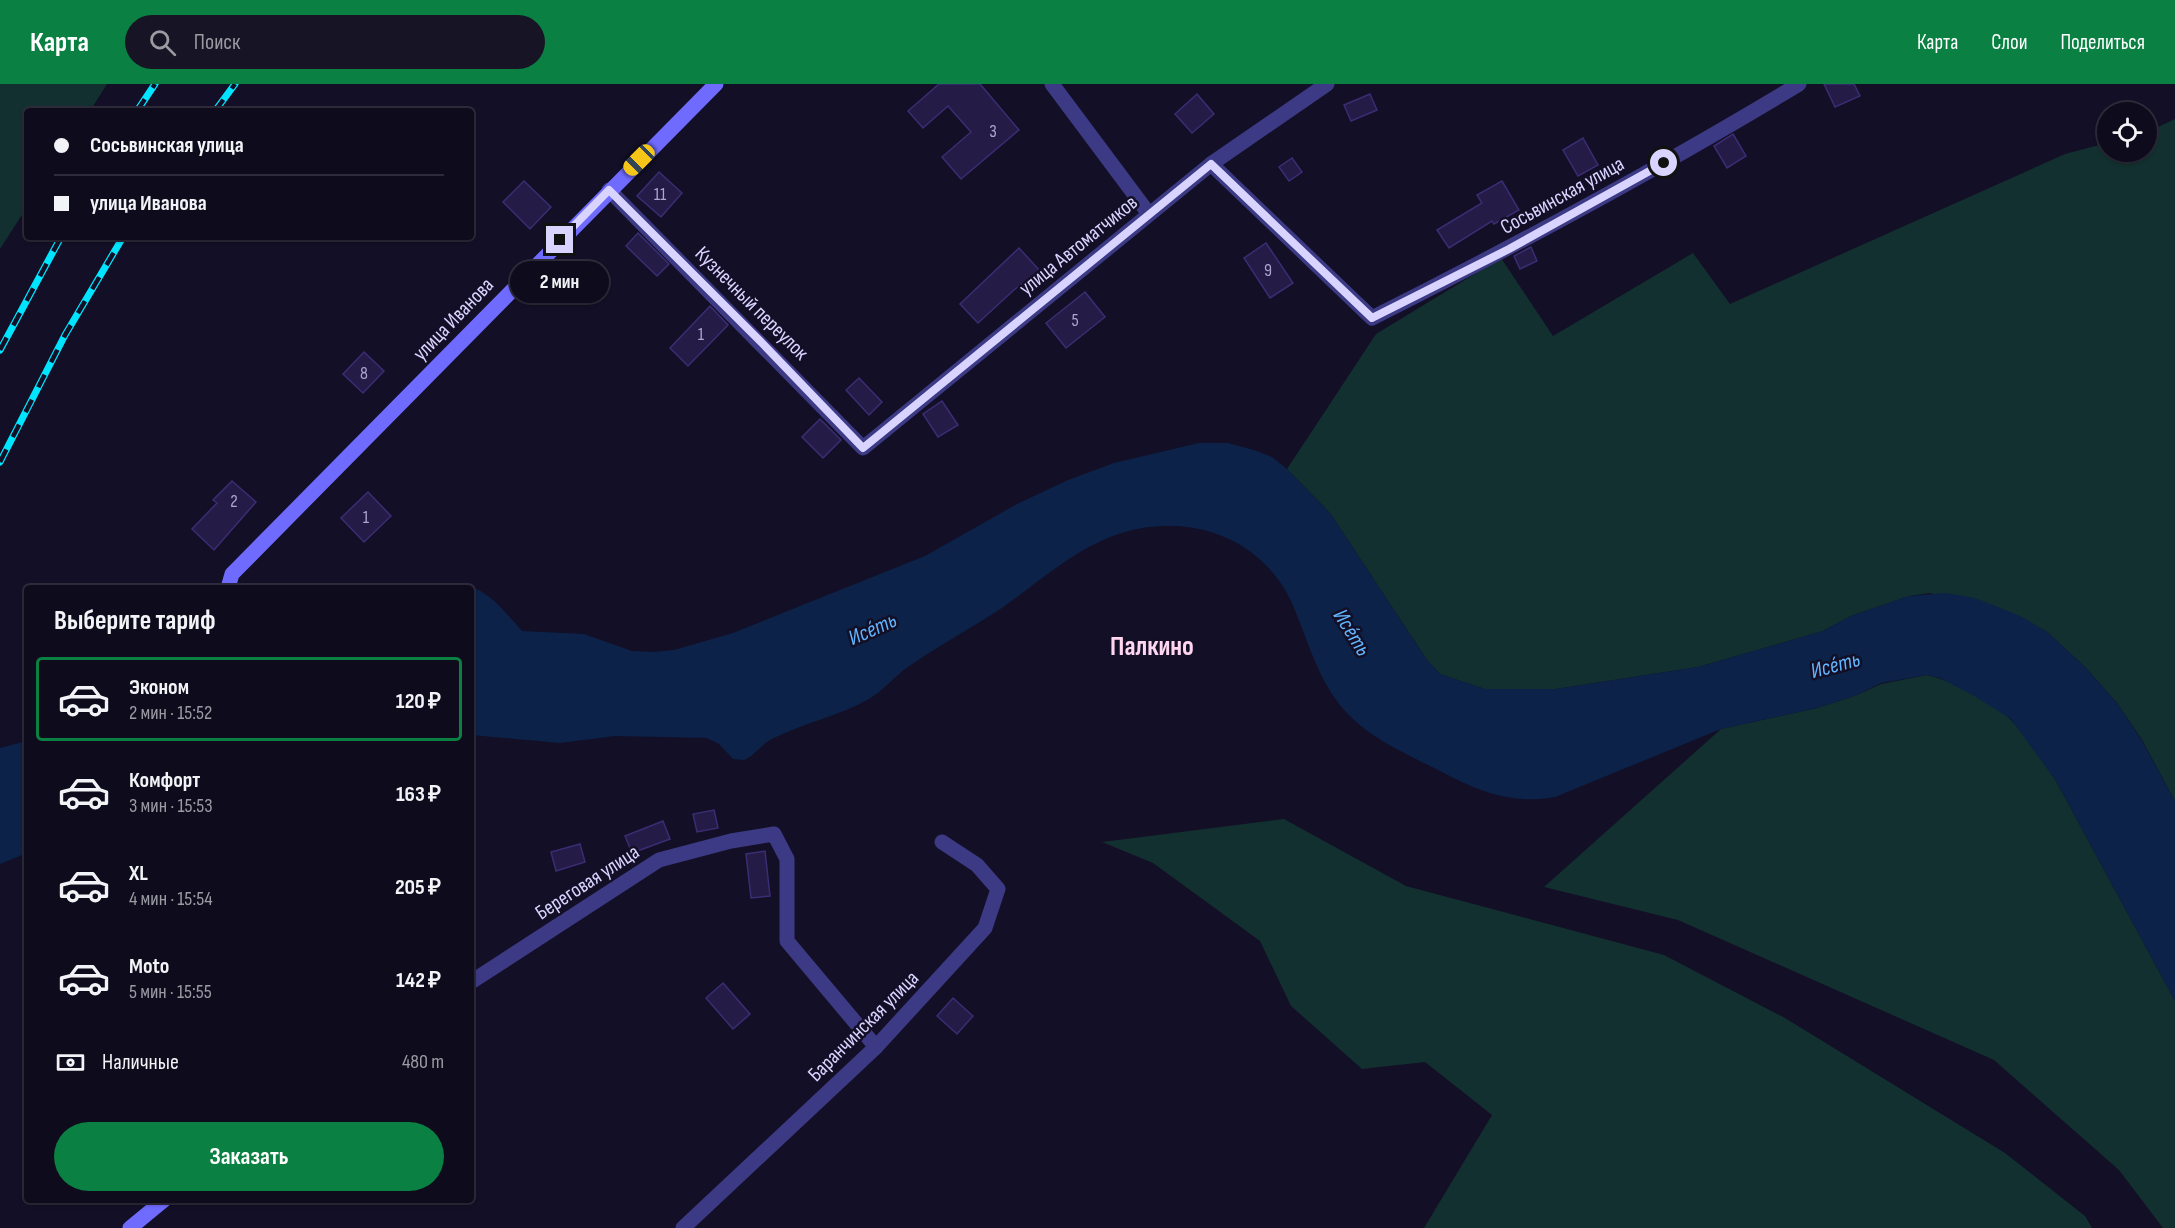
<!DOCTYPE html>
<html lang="ru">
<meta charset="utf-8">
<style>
body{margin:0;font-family:"Sofia Sans Condensed",sans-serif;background:#171425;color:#f1f3f6;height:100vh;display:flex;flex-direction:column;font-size:22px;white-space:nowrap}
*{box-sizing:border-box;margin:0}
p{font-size:20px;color:#9b9ba3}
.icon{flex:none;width:33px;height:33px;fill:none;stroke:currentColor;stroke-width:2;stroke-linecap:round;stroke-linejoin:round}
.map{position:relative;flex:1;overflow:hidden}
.drawer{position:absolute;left:24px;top:501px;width:450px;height:618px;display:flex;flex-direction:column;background:#0e0b1c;border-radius:6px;box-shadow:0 2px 4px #0004,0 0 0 2px #2e2b3b}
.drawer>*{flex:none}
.guide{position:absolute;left:24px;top:24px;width:450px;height:132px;border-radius:6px;box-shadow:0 2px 4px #0004,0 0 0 2px #2e2b3b;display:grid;align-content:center;height:132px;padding:0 30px;background:#0e0b1c}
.controls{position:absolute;left:2097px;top:18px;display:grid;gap:12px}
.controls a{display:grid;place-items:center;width:60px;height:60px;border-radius:50%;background:#0e0b1c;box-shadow:0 2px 4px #0004,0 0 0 2px #2e2b3b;font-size:30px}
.end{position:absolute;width:27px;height:27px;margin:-14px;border:8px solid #d9d4ff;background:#111;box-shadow:0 0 0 3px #111}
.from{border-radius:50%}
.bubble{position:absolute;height:42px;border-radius:21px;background:#0e0b1c;box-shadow:0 2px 4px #0004,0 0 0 2px #2e2b3b;font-size:20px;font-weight:700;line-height:42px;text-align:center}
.car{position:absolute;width:18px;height:36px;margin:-18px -9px;border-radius:8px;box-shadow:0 0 4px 2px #0007;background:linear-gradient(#f5c518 24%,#345 0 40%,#f5c518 0 76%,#345 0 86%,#f5c518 0)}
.guide b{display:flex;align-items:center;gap:21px;height:57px;font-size:22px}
.guide b+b{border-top:2px solid #2e2b3b}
.guide i{width:15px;height:15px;background:#f1f3f6}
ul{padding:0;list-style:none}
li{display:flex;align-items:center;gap:18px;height:84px;margin:0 12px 9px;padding:0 18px;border:3px solid transparent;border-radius:6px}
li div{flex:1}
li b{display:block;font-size:22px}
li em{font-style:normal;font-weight:700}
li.active{border-color:#0b8043}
li>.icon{width:54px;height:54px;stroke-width:1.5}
h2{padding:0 30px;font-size:27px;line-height:72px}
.pay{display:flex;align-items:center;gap:15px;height:66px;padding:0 30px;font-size:22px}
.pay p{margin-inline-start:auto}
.button{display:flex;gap:12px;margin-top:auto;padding:12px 30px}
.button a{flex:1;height:69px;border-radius:36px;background:#0b8043;color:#fff;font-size:24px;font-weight:700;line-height:69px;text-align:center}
header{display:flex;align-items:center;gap:36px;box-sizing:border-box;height:84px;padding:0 30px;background:#0b8043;color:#fff}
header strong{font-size:28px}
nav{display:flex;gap:33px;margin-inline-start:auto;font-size:21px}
.search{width:420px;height:54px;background:#171425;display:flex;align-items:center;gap:15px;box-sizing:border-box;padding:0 21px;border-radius:33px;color:#9b9ba3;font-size:22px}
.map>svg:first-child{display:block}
.green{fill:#12302f}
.water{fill:#0c2248}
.building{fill:#241b47;stroke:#3b2d73;stroke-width:1.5}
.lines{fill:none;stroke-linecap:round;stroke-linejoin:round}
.street{stroke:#3d3a85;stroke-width:15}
.secondary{stroke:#6f6bff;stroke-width:15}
.rail-casing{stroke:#00e5ff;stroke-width:7}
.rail{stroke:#130f26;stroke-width:4.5;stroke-dasharray:14;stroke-linecap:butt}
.route{stroke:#d9d4ff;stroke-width:8}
.labels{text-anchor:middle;stroke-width:5;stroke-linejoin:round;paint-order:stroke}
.number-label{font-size:18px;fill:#aca6d1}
.street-label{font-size:21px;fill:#d9d4ff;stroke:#130f26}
.water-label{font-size:22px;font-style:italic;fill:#62b6ff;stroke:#130f26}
.district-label{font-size:27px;font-weight:bold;fill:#ffd6f0;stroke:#130f26}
</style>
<header>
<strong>Карта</strong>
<div class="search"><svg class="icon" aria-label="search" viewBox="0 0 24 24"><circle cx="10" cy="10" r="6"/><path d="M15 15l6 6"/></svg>Поиск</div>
<nav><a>Карта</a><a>Слои</a><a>Поделиться</a></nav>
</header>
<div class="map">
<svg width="2175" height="1144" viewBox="0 0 2175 1144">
<rect width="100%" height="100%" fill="#130f26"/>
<g class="green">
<polygon points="0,0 107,0 90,27 27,27 27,123 0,165"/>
<polygon points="2175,35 2175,717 2142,656 2117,619 2086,584 2046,547 1930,509 1909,512 1851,532 1823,547 1698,583 1556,605 1485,605 1440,590 1427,576 1330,429 1287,385 1376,250 1501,174 1553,252 1693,169 1730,220 2065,70 2107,59 2108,68 2146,68 2147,48"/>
<path d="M 1927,591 C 1951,596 1995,619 2012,637 C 2029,655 2042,677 2056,697 L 2175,917 L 2175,1144 L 2163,1144 L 2119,1086 L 1994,976 L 1678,836 L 1544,803 L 1721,645 L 1817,624 L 1857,611 L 1881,600 Z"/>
<polygon points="1284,735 1406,802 1664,871 1785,934 2005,1069 2085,1132 2092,1144 1424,1144 1492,1031 1425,978 1362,985 1291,922 1260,857 1153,779 1102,758"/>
</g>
<g class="water">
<path d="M 1199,359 L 1228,359 L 1254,366 L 1272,373 L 1287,385 L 1330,429 L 1427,576 L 1440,590 L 1485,605 L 1556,605 L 1698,583 L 1823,547 L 1851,532 L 1909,512 L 1946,509 L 1975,514 L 2020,532 L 2046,547 L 2086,584 L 2117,619 L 2142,657 L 2175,717 L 2175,917 L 2056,697 L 2011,635 L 1976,613 L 1940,594 L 1927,591 L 1881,599 L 1857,611 L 1817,624 L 1721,645 L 1555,713 C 1511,721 1478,707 1440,687 C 1409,671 1371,655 1347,629 C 1317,597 1308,555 1291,517 C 1261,454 1191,429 1125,448 C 1077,462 1042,496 1002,524 C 971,544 938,562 908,583 C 895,592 884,606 869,615 C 839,632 803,639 772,655 C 761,660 755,672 744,676 L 733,675 L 719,660 L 707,654 L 615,652 L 560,659 L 471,651 L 471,504 L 445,504 C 480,492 501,524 522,547 L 584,550 L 632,567 L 654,568 L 674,566 L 733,549 L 925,472 L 1017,420 L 1068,396 L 1114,379 Z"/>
<polygon points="27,657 27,769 0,780 0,664"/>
</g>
<g class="building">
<polygon points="939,0 980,0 1019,46 961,95 942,73 971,48 948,22 923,44 908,27"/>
<polygon points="1824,0 1854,0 1860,12 1835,23"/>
<polygon points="1197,10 1214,30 1192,49 1175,30"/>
<polygon points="1370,10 1377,26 1351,37 1344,21"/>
<polygon points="1733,50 1746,72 1727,84 1714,62"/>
<polygon points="1583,54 1598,81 1578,92 1563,66"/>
<polygon points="1292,74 1302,88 1289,97 1279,83"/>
<polygon points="659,88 682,109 661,133 637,112"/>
<polygon points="524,97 551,123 530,145 503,118"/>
<polygon points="1502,97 1519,126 1494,140 1492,137 1449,164 1437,146 1482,119 1477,111"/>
<polygon points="638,149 669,180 657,192 626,162"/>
<polygon points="1266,159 1293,199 1270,214 1244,174"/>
<polygon points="1531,163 1537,177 1520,185 1514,172"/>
<polygon points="1019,164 1040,187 1015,205 978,239 960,220"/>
<polygon points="1085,208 1105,233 1066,264 1046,239"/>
<polygon points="710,222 728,241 688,282 670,264"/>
<polygon points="364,268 384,287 363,309 343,290"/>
<polygon points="859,294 882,318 869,331 846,306"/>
<polygon points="942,317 958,341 938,353 923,330"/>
<polygon points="820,335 841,356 823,374 802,353"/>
<polygon points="232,397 256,418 214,466 192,445 217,419 213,416"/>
<polygon points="368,408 391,432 364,458 341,434"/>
<polygon points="714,726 718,744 697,748 693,730"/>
<polygon points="663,737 670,755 632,769 625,752"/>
<polygon points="580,760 585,778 556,787 551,768"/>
<polygon points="765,767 770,812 751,814 746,770"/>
<polygon points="723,899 750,930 733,945 706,914"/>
<polygon points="953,914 973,932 957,950 937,932"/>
</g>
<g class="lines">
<g class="street">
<polyline points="1052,0 1149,130"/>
<path d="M 1211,80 L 1372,234 C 1517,161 1660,84 1799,0"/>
<polyline points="609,106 863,364 1211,80 1327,0"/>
<polyline points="471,898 659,776 731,757 774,750 787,775 787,857 876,963"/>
<polyline points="683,1144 876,963 985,844 998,805 977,781 942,758"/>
</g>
<g class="secondary">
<polyline points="228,504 232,490 716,0"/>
<polyline points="130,1144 164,1116"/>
</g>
<defs>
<g id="rail">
<polyline points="137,27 155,0"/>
<polyline points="215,27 235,0"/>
<polyline points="0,266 61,153"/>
<polyline points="0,378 65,251 123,153"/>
</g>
</defs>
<use href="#rail" class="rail-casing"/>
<use href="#rail" class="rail"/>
</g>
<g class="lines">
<polyline class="route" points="560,156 609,106 763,260 863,364 1211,80 1372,234 1509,165 1664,79"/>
</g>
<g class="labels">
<g class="number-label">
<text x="993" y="53">3</text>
<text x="660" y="116">11</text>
<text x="1268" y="192">9</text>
<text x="1075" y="242">5</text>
<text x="701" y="256">1</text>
<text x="364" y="295">8</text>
<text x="234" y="423">2</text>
<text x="366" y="439">1</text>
</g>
<g class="street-label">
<text transform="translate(1562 111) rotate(-29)" y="7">Сосьвинская улица</text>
<text transform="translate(1078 161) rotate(-39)" y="7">улица Автоматчиков</text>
<text transform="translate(752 219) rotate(45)" y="7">Кузнечный переулок</text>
<text transform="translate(453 235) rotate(-46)" y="7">улица Иванова</text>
<text transform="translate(587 798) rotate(-33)" y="7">Береговая улица</text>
<text transform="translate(863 942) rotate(-45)" y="7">Баранчинская улица</text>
</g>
<g class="water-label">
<text transform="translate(872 544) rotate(-24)" y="8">Исе́ть</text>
<text transform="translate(1353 548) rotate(58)" y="8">Исе́ть</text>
<text transform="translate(1835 580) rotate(-15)" y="8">Исе́ть</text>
</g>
<g class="district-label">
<text x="1152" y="571">Палкино</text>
</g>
</g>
</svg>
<div class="controls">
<a><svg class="icon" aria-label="locate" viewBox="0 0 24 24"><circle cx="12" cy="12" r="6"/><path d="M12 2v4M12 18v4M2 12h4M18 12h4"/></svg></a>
</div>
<i class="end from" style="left:1664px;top:79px"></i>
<i class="end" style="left:560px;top:156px"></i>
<div class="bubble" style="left:510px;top:177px;width:99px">2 мин</div>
<i class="car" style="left:639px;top:76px;rotate:225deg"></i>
<div class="guide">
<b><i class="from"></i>Сосьвинская улица</b>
<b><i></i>улица Иванова</b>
</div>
<section class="drawer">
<h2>Выберите тариф</h2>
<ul>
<li class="active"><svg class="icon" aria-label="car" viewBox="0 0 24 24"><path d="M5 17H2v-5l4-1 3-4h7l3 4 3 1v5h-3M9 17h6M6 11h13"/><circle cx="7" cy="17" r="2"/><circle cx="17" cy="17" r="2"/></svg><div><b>Эконом</b><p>2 мин · 15:52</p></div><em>120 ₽</em></li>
<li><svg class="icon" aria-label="car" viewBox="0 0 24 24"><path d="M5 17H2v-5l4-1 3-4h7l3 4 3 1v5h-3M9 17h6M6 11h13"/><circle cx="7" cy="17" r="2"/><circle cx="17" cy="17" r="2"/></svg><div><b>Комфорт</b><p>3 мин · 15:53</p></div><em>163 ₽</em></li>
<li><svg class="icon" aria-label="car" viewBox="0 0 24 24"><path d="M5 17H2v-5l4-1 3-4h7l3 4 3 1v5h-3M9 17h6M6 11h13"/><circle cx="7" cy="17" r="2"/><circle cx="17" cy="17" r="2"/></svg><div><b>XL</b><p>4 мин · 15:54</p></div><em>205 ₽</em></li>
<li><svg class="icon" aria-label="car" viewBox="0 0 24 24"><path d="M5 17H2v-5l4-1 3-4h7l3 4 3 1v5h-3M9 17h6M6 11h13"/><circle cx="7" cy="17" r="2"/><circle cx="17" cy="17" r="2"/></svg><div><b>Moto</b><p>5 мин · 15:55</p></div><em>142 ₽</em></li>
</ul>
<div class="pay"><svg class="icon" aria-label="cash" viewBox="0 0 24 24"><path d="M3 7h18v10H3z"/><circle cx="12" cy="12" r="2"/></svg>Наличные<p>480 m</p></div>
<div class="button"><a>Заказать</a></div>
</section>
</div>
